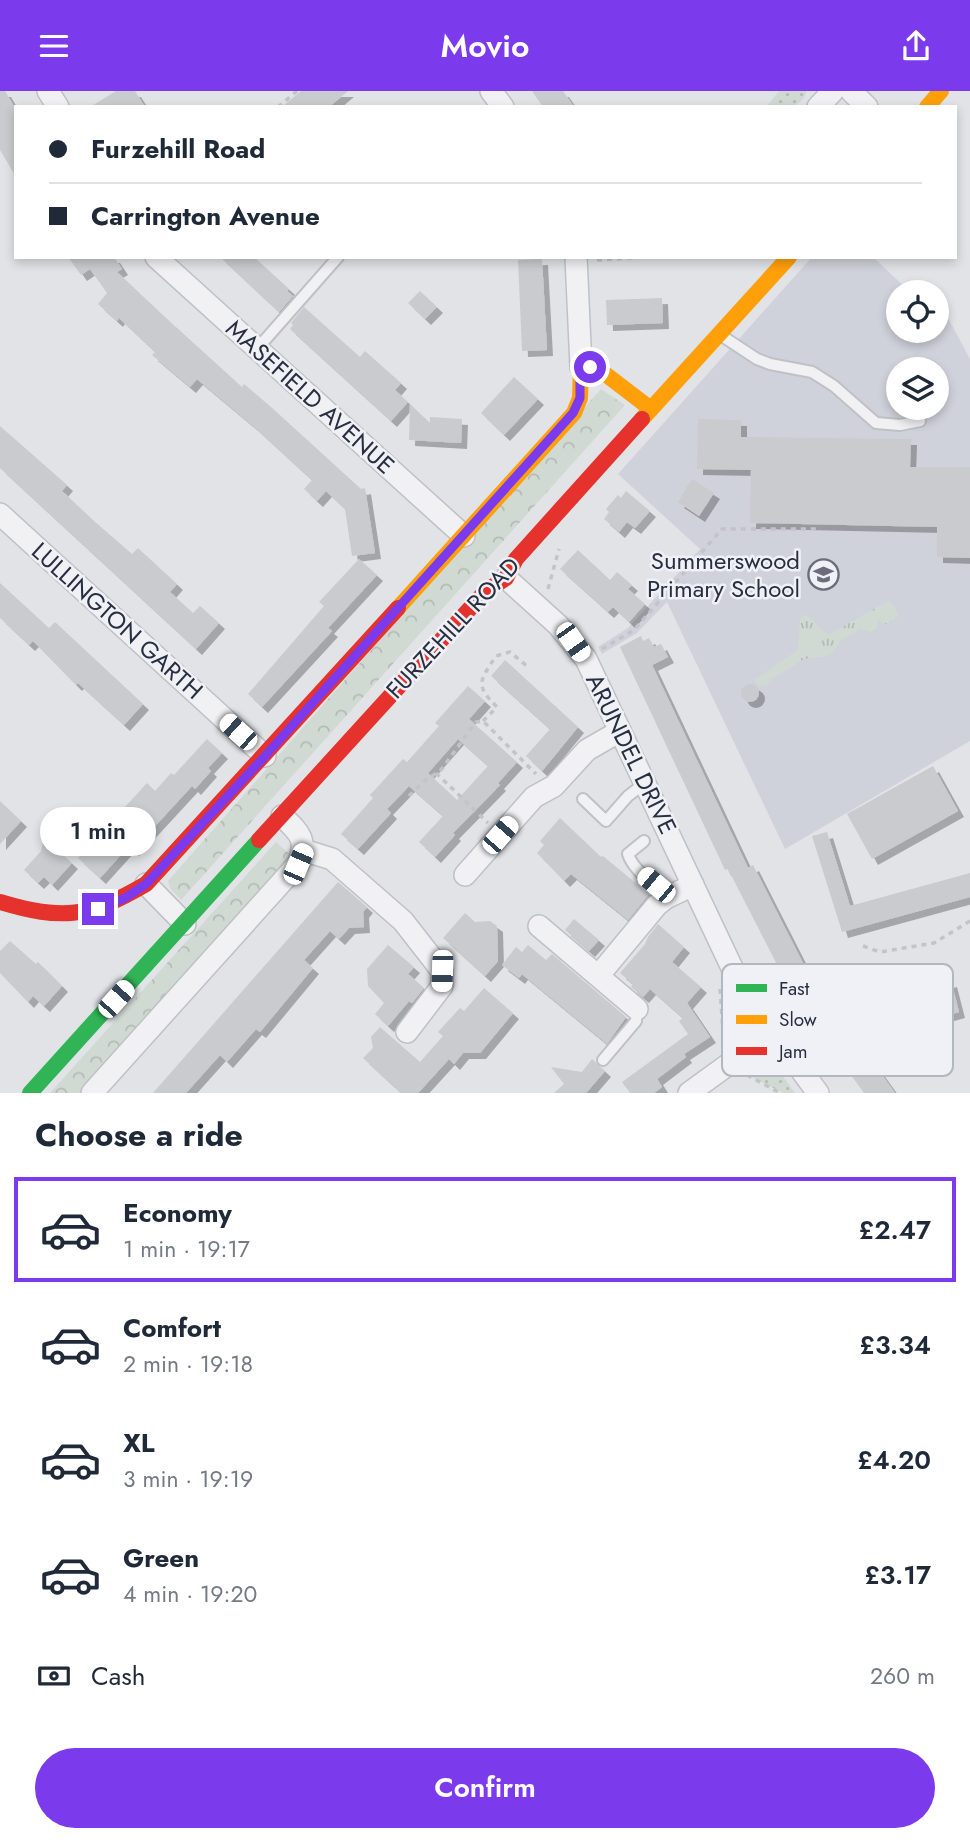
<!DOCTYPE html>
<meta charset="utf-8">
<style>
body{margin:0;font-family:Jost,sans-serif;background:#f6f6f7;color:#1f2937;height:100vh;display:flex;flex-direction:column;font-size:26px;white-space:nowrap}
*{box-sizing:border-box;margin:0}
p{font-size:23px;color:#747a83}
.icon{flex:none;width:38px;height:38px;fill:none;stroke:currentColor;stroke-width:2;stroke-linecap:round;stroke-linejoin:round}
.map{position:relative;height:1002px;overflow:hidden}
.panel{display:flex;flex-direction:column;background:#fff;flex:1}
.panel>*{flex:none}
.banner{position:absolute;left:14px;top:14px;width:943px;height:154px;border-radius:0px;box-shadow:0 4px 10px #0003;display:grid;align-content:center;height:154px;padding:0 35px;background:#fff}
.tools{position:absolute;left:886px;top:189px;display:grid;gap:14px}
.tools a{display:grid;place-items:center;width:63px;height:63px;border-radius:50%;background:#fff;box-shadow:0 4px 10px #0003;font-size:35px}
.end{position:absolute;width:32px;height:32px;margin:-16px;border:9px solid #7c3aed;background:#fff;box-shadow:0 0 0 4px #fff}
.from{border-radius:50%}
.bubble{position:absolute;height:49px;border-radius:24px;background:#fff;box-shadow:0 4px 10px #0003;font-size:23px;font-weight:600;line-height:49px;text-align:center}
.car{position:absolute;width:21px;height:42px;margin:-21px -10px;border-radius:9px;box-shadow:0 0 5px 2px #0007;background:linear-gradient(#fff 24%,#345 0 40%,#fff 0 76%,#345 0 86%,#fff 0)}
.banner b{display:flex;align-items:center;gap:24px;height:66px;font-size:26px}
.banner b+b{border-top:2px solid #e0e1e3}
.banner i{width:18px;height:18px;background:#1f2937}
ul{padding:0;list-style:none}
li{display:flex;align-items:center;gap:21px;height:105px;margin:0 14px 10px;padding:0 21px;border:4px solid transparent;border-radius:0px}
li div{flex:1}
li b{display:block;font-size:26px}
li em{font-style:normal;font-weight:600}
li.on{border-color:#7c3aed}
li>.icon{width:63px;height:63px;stroke-width:1.5}
h2{padding:0 35px;font-size:32px;line-height:84px}
.pay{display:flex;align-items:center;gap:18px;height:77px;padding:0 35px;font-size:26px}
.pay p{margin-inline-start:auto}
.action{display:flex;gap:14px;margin-top:auto;padding:14px 35px}
.action a{flex:1;height:80px;border-radius:42px;background:#7c3aed;color:#fff;font-size:28px;font-weight:600;line-height:80px;text-align:center}
header{display:flex;justify-content:space-between;align-items:center;height:91px;padding:0 35px;background:#7c3aed;color:#fff;font-size:32px;font-weight:600}
.map>svg:first-child{display:block}
.built{fill:#cfd2da;fill-rule:evenodd}
.grass{fill:url(#grass-dots)}
.forest{fill:url(#forest-crowns)}
.park{fill:url(#park-tufts)}
.building{fill:#c9cbcf;fill-rule:evenodd;filter:url(#shadow)}
.lines{fill:none;stroke-linecap:round;stroke-linejoin:round}
.lane-casing{stroke:#bfc1c5;stroke-width:14}
.street-casing{stroke:#bfc1c5;stroke-width:24}
.path{stroke:#c3c4ca;stroke-width:3.5;stroke-dasharray:5 5;stroke-linecap:butt}
.lane{stroke:#f1f1f3;stroke-width:10}
.street{stroke:#f1f1f3;stroke-width:21}
.fast{stroke:#30b455;stroke-width:16}
.slow{stroke:#ff9f0a;stroke-width:16}
.jam{stroke:#e5322d;stroke-width:16}
.route{stroke:#7c3aed;stroke-width:9}
.labels{text-anchor:middle;stroke-width:5;stroke-linejoin:round;paint-order:stroke}
.street-label{font-size:24px;fill:#282f40;stroke:#eff1f6}
.poi-label{font-size:24px;fill:#282f40;stroke:#eff1f6;text-anchor:end}
.key{fill:#eff1f6;stroke:#b3b7bf;stroke-width:2}
.key-label{font-size:19px;fill:#282f40}
</style>
<header><svg class="icon" aria-label="menu" viewBox="0 0 24 24"><path d="M4 6h16M4 12h16M4 18h16"/></svg>Movio<svg class="icon" aria-label="share" viewBox="0 0 24 24"><path d="M12 15V3M7 8l5-5 5 5M5 13v7h14v-7"/></svg></header>
<div class="map">
<svg width="970" height="1002" viewBox="0 0 970 1002">
<defs>
<pattern id="grass-dots" width="8" height="8" patternUnits="userSpaceOnUse" patternTransform="scale(1.75)"><rect width="8" height="8" fill="#d1dad2"/><path d="M2 2h.1M6 6h.1" fill="none" stroke="#b3bbb5" stroke-width="1.8" stroke-linecap="round"/></pattern>
<pattern id="forest-crowns" width="20" height="18" patternUnits="userSpaceOnUse" patternTransform="scale(1.75)"><rect width="20" height="18" fill="#d1dad2"/><path d="M2 6a3 3 0 1 1 6 0M12 15a3 3 0 1 1 6 0" fill="none" stroke="#b3bbb5"/></pattern>
<pattern id="park-tufts" width="24" height="20" patternUnits="userSpaceOnUse" patternTransform="scale(1.75)"><rect width="24" height="20" fill="#d1dad2"/><path d="M3 7l-1-3M5 7V3M7 7l1-3M15 17l-1-3M17 17v-4M19 17l1-3" fill="none" stroke="#b3bbb5"/></pattern>
<filter id="shadow"><feDropShadow dx="6" dy="6" stdDeviation="0" flood-color="#0004"/></filter>
</defs>
<rect width="100%" height="100%" fill="#e1e3e7"/>
<path class="built" d="M 812,166 L 873,166 L 910,201 L 898,201 L 898,240 L 936,240 L 936,213 L 940,212 L 970,268 L 970,650 L 785,758 L 667,511 L 637,542 L 602,563 L 598,556 L 628,537 L 700,458 L 618,383 ZM 898,278 L 936,278 L 936,317 L 898,317 Z"/>
<g class="grass">
<path d="M 779,0 L 807,0 C 801,19 783,16 766,16 Z"/>
<polygon points="721,892 746,933 746,943 727,959"/>
<polygon points="761,966 771,969 795,1002 783,1002 742,981"/>
</g>
<g class="forest">
<polygon points="601,298 625,314 181,809 170,797 168,790"/>
<polygon points="276,751 292,765 79,1002 50,1002"/>
</g>
<polygon class="park" points="890,509 898,522 897,526 887,533 882,532 878,526 877,537 871,541 860,538 840,550 834,560 827,565 804,568 770,589 766,595 759,595 754,589 798,559 800,529 805,523 828,544"/>
<g class="building">
<polygon points="0,0 5,0 16,19 16,86 0,59"/>
<polygon points="116,0 135,0 145,16 90,16"/>
<polygon points="301,0 348,0 329,16 282,16"/>
<polygon points="532,0 563,0 574,16 543,16"/>
<polygon points="68,166 114,166 122,178 117,181 166,227 242,296 244,293 271,316 361,398 365,397 375,462 352,465 345,418 326,400 317,410 304,398 312,389 252,334 197,288 190,296 152,264 155,261 119,227 117,230 98,213 107,202 90,178 81,184"/>
<polygon points="220,166 254,166 289,198 287,200 293,205 279,221"/>
<polygon points="542,168 547,259 522,260 518,169"/>
<polygon points="420,200 437,216 425,228 408,212"/>
<polygon points="662,207 663,232 607,234 606,209"/>
<polygon points="304,216 360,266 365,260 401,292 395,299 408,311 391,330 290,238 293,234 291,232"/>
<polygon points="514,286 538,308 504,344 481,322"/>
<polygon points="410,313 430,332 430,326 462,328 461,352 409,349"/>
<polygon points="698,328 741,329 741,346 911,348 910,376 970,376 970,467 937,466 937,436 750,432 751,379 697,378"/>
<polygon points="0,335 67,394 62,400 94,430 132,463 138,457 177,493 170,501 193,522 200,515 219,532 196,558 0,377"/>
<polygon points="692,388 714,402 699,425 678,411"/>
<polygon points="626,400 650,420 635,437 627,431 619,441 604,428 609,421 606,418 618,404 621,407"/>
<polygon points="578,459 610,489 617,481 632,494 628,498 645,513 629,531 613,516 608,521 560,478"/>
<polygon points="359,468 377,484 328,537 332,540 262,616 248,603 324,515 319,511"/>
<polygon points="0,492 49,537 55,531 143,613 124,634 78,592 76,594 33,550 29,554 0,527"/>
<polygon points="641,545 643,550 649,547 654,556 661,553 668,566 652,574 748,777 753,774 809,884 788,895 728,778 725,779 620,556"/>
<polygon points="505,569 578,636 542,680 526,665 550,638 491,585"/>
<circle cx="750" cy="602" r="9"/>
<path d="M 468,595 L 485,610 L 469,628 L 517,671 L 498,692 L 500,694 L 453,742 L 455,744 L 435,766 L 419,751 L 443,725 L 409,695 L 387,718 L 391,722 L 358,758 L 341,743 L 373,707 L 370,704 L 403,668 L 407,671 L 439,635 L 435,632 ZM 458,648 L 488,675 L 457,709 L 428,682 Z"/>
<polygon points="207,648 222,662 208,677 211,680 195,698 192,695 133,759 129,755 100,787 78,767 147,692 155,700 171,682 174,684"/>
<polygon points="933,675 958,720 872,768 847,723"/>
<polygon points="0,710 21,730 0,753"/>
<polygon points="560,727 601,766 603,765 649,803 628,829 571,783 564,790 537,762 544,754 540,750"/>
<polygon points="827,741 850,815 970,782 970,806 842,841 812,745"/>
<polygon points="44,747 72,772 52,794 44,786 38,792 24,779 41,760"/>
<polygon points="338,791 367,816 363,821 364,836 349,837 339,848 330,840 304,869 313,877 260,941 256,938 227,971 220,964 186,1002 153,1002"/>
<polygon points="465,822 475,831 490,830 497,835 498,870 485,885 443,847"/>
<polygon points="574,828 599,849 589,860 565,839"/>
<polygon points="658,833 684,856 672,871 701,896 687,912 710,946 684,963 686,966 657,988 662,996 654,1002 630,1002 622,991 688,943 679,930 683,927 650,898 643,906 631,896 633,893 620,882 645,853 648,846"/>
<polygon points="10,850 36,873 38,871 62,895 44,915 33,905 28,911 0,882 0,860"/>
<polygon points="388,854 414,876 408,883 424,897 412,912 409,910 388,935 375,923 384,912 368,895 367,878"/>
<polygon points="528,854 546,869 552,863 626,926 607,953 522,883 519,887 502,874 516,856 522,861"/>
<polygon points="951,890 959,921 909,935 907,926 904,927 898,905"/>
<polygon points="484,897 513,922 480,962 463,962 454,973 449,968 418,1002 401,1002 363,967 373,957 371,946 380,936 420,971 443,945 438,941 460,917 464,920"/>
<polygon points="828,911 877,977 895,1002 864,1002 809,926"/>
<polygon points="592,968 605,980 586,1002 554,1002 564,993 551,976 582,981"/>
</g>
<g class="lines">
<defs>
<g id="lane">
<polyline points="722,245 757,268 770,273 812,281 834,295 876,332 900,334 920,330"/>
<polyline points="257,258 338,166"/>
<polyline points="583,708 606,730 628,705 645,692"/>
<path d="M 644,750 L 628,763 C 634,781 655,792 666,807"/>
<polyline points="603,969 636,930 637,918"/>
</g>
<g id="street">
<polyline points="48,0 58,16"/>
<polyline points="491,0 503,16"/>
<polyline points="851,0 867,16"/>
<polyline points="818,16 833,0"/>
<polyline points="156,166 464,445"/>
<polyline points="576,166 581,276"/>
<polyline points="0,423 265,665"/>
<polyline points="506,487 558,534 586,568 734,881 773,941 818,1002"/>
<polyline points="303,759 332,768 403,830 442,880 442,895 407,941"/>
<polyline points="465,784 534,706 554,695 587,659 620,640"/>
<polyline points="146,793 185,833"/>
<polyline points="539,835 637,918"/>
<polyline points="599,884 657,814 666,807 693,794"/>
<path d="M 92,1002 L 298,773 C 308,749 300,742 282,725"/>
<polyline points="689,1002 773,941"/>
</g>
</defs>
<use href="#lane" class="lane-casing"/>
<use href="#street" class="street-casing"/>
<g class="path">
<polyline points="278,16 297,0"/>
<polyline points="597,169 643,166"/>
<polyline points="548,498 559,458"/>
<polyline points="602,558 634,539 722,438 821,438"/>
<path d="M 483,630 L 497,616 C 474,593 480,590 496,565 L 510,561 L 528,576"/>
<polyline points="436,682 488,732"/>
<polyline points="409,705 423,691 441,679 476,631 483,630 536,683"/>
<polyline points="863,855 880,861 934,852 970,830"/>
<polyline points="720,898 724,954"/>
<polyline points="747,984 780,1002"/>
</g>
<use href="#lane" class="lane"/>
<use href="#street" class="street"/>
<polyline class="fast" points="30,1002 259,749"/>
<g class="slow">
<polyline points="927,16 941,0"/>
<polyline points="642,328 789,166"/>
<polyline points="398,517 574,322 580,307 581,276 600,279 651,318"/>
</g>
<g class="jam">
<polyline points="259,749 485,501 506,487 516,468 642,328"/>
<path d="M 0,811 C 62,830 90,826 146,793 L 398,517"/>
</g>
</g>
<g class="lines">
<polyline class="route" points="98,818 125,807 146,793 265,665 573,322 580,307 580,276 590,276"/>
</g>
<defs>
<symbol id="school-ring" viewBox="-11 -11 22 22"><circle r="9.5" fill="#eff1f6" stroke="#696e7a" stroke-width="1.5"/><path d="M0-5L7-2L0 1L-7-2ZM-4 1L0 2.5L4 1V4Q0 6-4 4Z" fill="#696e7a"/></symbol>
</defs>
<g fill-rule="evenodd">
<use href="#school-ring" x="806" y="466" width="35" height="35"/>
</g>
<g class="labels">
<g class="street-label">
<text transform="translate(310 306) rotate(42)" y="8">MASEFIELD AVENUE</text>
<text transform="translate(117 530) rotate(42)" y="8">LULLINGTON GARTH</text>
<text transform="translate(453 537) rotate(-47)" y="8">FURZEHILL ROAD</text>
<text transform="translate(631 663) rotate(64)" y="8">ARUNDEL DRIVE</text>
</g>
<g class="poi-label">
<text x="800" y="478">Summerswood<tspan x="800" dy="28">Primary School</tspan></text>
</g>
</g>
<rect x="722" y="873" width="231" height="112" rx="10" class="key"/>
<rect x="736" y="893" width="31" height="8" fill="#30b455"/>
<rect x="736" y="924" width="31" height="9" fill="#ff9f0a"/>
<rect x="736" y="956" width="31" height="8" fill="#e5322d"/>
<g class="key-label">
<text x="779" y="904">Fast</text>
<text x="779" y="935">Slow</text>
<text x="779" y="967">Jam</text>
</g>
</svg>
<div class="tools">
<a><svg class="icon" aria-label="locate" viewBox="0 0 24 24"><circle cx="12" cy="12" r="6"/><path d="M12 2v4M12 18v4M2 12h4M18 12h4"/></svg></a>
<a><svg class="icon" aria-label="layers" viewBox="0 0 24 24"><path d="M12 4l9 5-9 5-9-5zM3 14l9 5 9-5"/></svg></a>
</div>
<i class="end from" style="left:590px;top:276px"></i>
<i class="end" style="left:98px;top:818px"></i>
<div class="bubble" style="left:40px;top:716px;width:116px">1 min</div>
<i class="car" style="left:573px;top:551px;rotate:145deg"></i>
<i class="car" style="left:238px;top:641px;rotate:312deg"></i>
<i class="car" style="left:500px;top:744px;rotate:41deg"></i>
<i class="car" style="left:298px;top:773px;rotate:23deg"></i>
<i class="car" style="left:656px;top:794px;rotate:310deg"></i>
<i class="car" style="left:442px;top:880px;rotate:182deg"></i>
<i class="car" style="left:116px;top:908px;rotate:42deg"></i>
<div class="banner">
<b><i class="from"></i>Furzehill Road</b>
<b><i></i>Carrington Avenue</b>
</div>
</div>
<section class="panel">
<h2>Choose a ride</h2>
<ul>
<li class="on"><svg class="icon" aria-label="car" viewBox="0 0 24 24"><path d="M5 17H2v-5l4-1 3-4h7l3 4 3 1v5h-3M9 17h6M6 11h13"/><circle cx="7" cy="17" r="2"/><circle cx="17" cy="17" r="2"/></svg><div><b>Economy</b><p>1 min · 19:17</p></div><em>£2.47</em></li>
<li><svg class="icon" aria-label="car" viewBox="0 0 24 24"><path d="M5 17H2v-5l4-1 3-4h7l3 4 3 1v5h-3M9 17h6M6 11h13"/><circle cx="7" cy="17" r="2"/><circle cx="17" cy="17" r="2"/></svg><div><b>Comfort</b><p>2 min · 19:18</p></div><em>£3.34</em></li>
<li><svg class="icon" aria-label="car" viewBox="0 0 24 24"><path d="M5 17H2v-5l4-1 3-4h7l3 4 3 1v5h-3M9 17h6M6 11h13"/><circle cx="7" cy="17" r="2"/><circle cx="17" cy="17" r="2"/></svg><div><b>XL</b><p>3 min · 19:19</p></div><em>£4.20</em></li>
<li><svg class="icon" aria-label="car" viewBox="0 0 24 24"><path d="M5 17H2v-5l4-1 3-4h7l3 4 3 1v5h-3M9 17h6M6 11h13"/><circle cx="7" cy="17" r="2"/><circle cx="17" cy="17" r="2"/></svg><div><b>Green</b><p>4 min · 19:20</p></div><em>£3.17</em></li>
</ul>
<div class="pay"><svg class="icon" aria-label="cash" viewBox="0 0 24 24"><path d="M3 7h18v10H3z"/><circle cx="12" cy="12" r="2"/></svg>Cash<p>260 m</p></div>
<div class="action"><a>Confirm</a></div>
</section>
